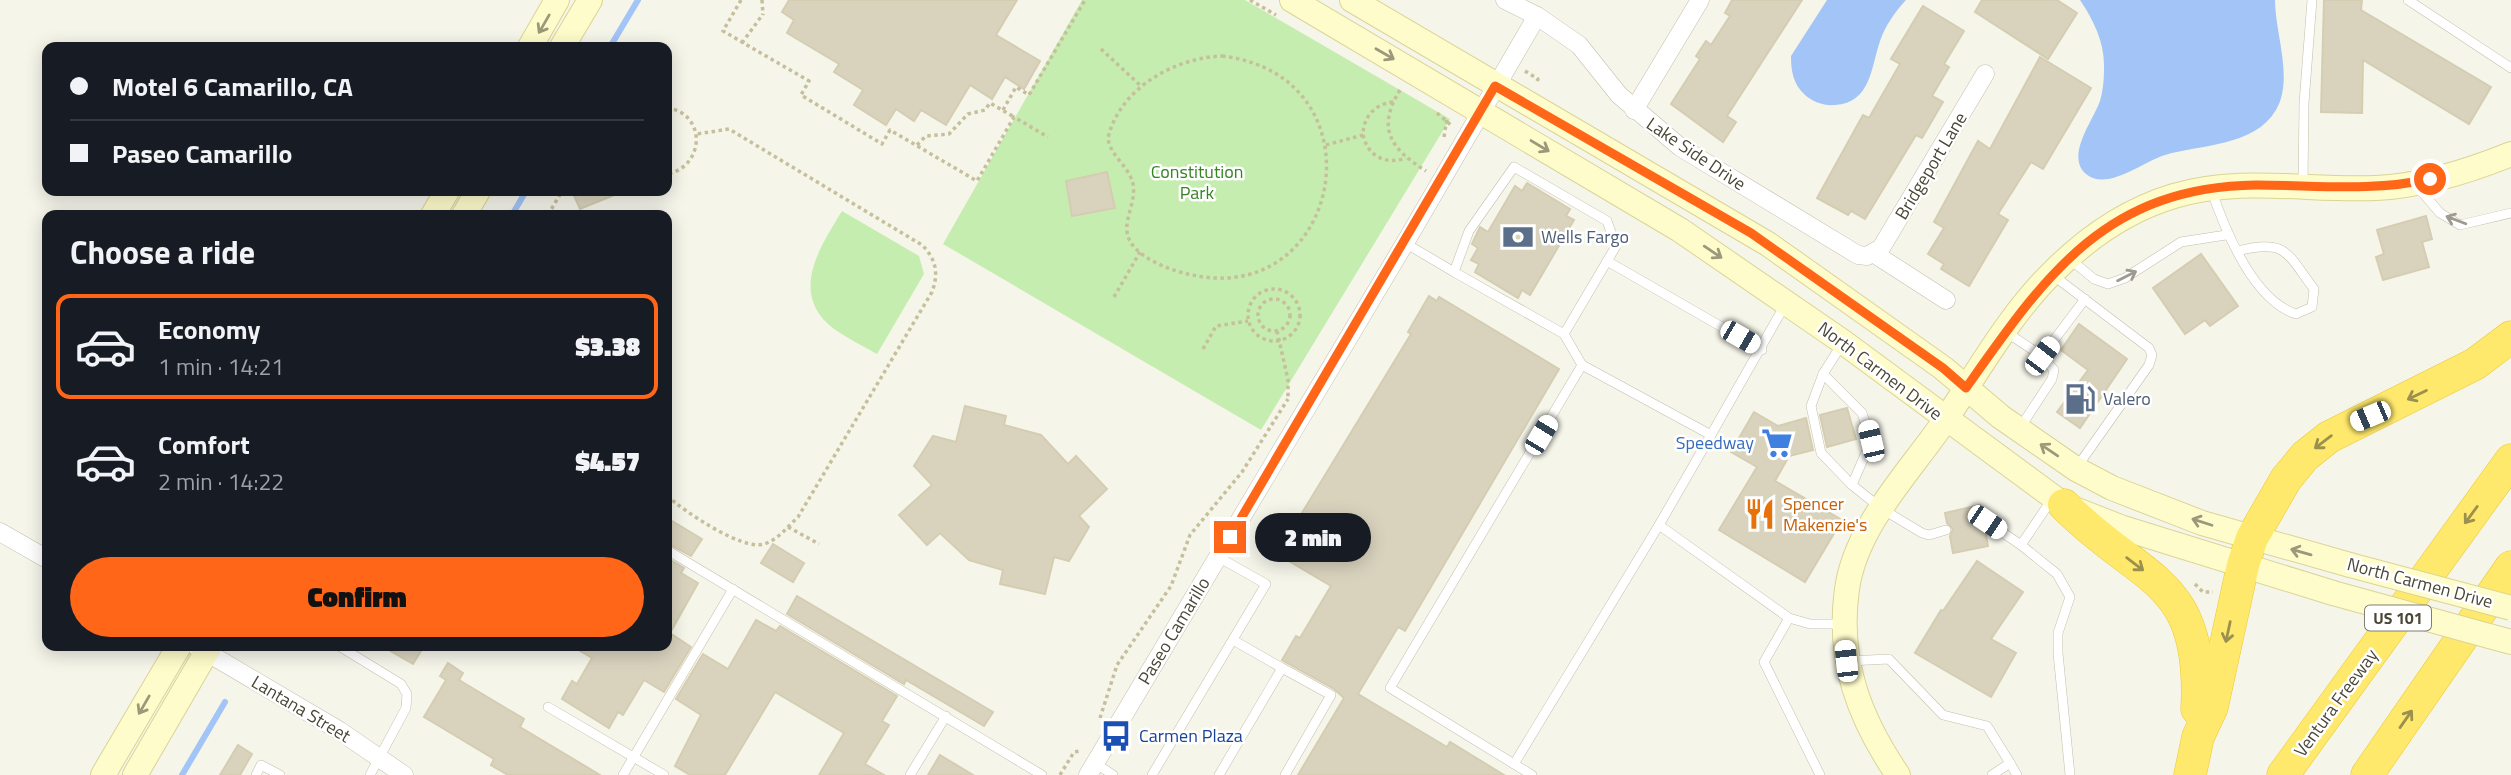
<!DOCTYPE html>
<meta charset="utf-8">
<style>
body{margin:0;font-family:"Titillium Web",sans-serif;background:#20242c;color:#f1f3f6;height:100vh;display:flex;flex-direction:column;font-size:26px;white-space:nowrap}
*{box-sizing:border-box;margin:0}
p{font-size:23px;color:#9ea1a6}
.icon{flex:none;width:38px;height:38px;fill:none;stroke:currentColor;stroke-width:2;stroke-linecap:round;stroke-linejoin:round}
.map{position:relative;flex:1;overflow:hidden}
.panel{position:absolute;left:42px;top:210px;width:630px;height:441px;display:flex;flex-direction:column;background:#171b24;border-radius:14px;box-shadow:0 4px 18px #0003}
.panel>*{flex:none}
.guide{position:absolute;left:42px;top:42px;width:630px;height:154px;border-radius:14px;box-shadow:0 4px 18px #0003;display:grid;align-content:center;height:154px;padding:0 28px;background:#171b24}
.end{position:absolute;width:32px;height:32px;margin:-16px;border:9px solid #ff6618;background:#fff;box-shadow:0 0 0 4px #fff}
.from{border-radius:50%}
.bubble{position:absolute;height:49px;border-radius:24px;background:#171b24;box-shadow:0 4px 18px #0003;font-size:23px;font-weight:800;line-height:49px;text-align:center}
.car{position:absolute;width:21px;height:42px;margin:-21px -10px;border-radius:9px;box-shadow:0 0 5px 2px #0007;background:linear-gradient(#fff 24%,#345 0 40%,#fff 0 76%,#345 0 86%,#fff 0)}
.guide b{display:flex;align-items:center;gap:24px;height:66px;font-size:26px}
.guide b+b{border-top:2px solid #363941}
.guide i{width:18px;height:18px;background:#f1f3f6}
ul{padding:0;list-style:none}
li{display:flex;align-items:center;gap:21px;height:105px;margin:0 14px 10px;padding:0 14px;border:4px solid transparent;border-radius:14px}
li div{flex:1}
li b{display:block;font-size:26px}
li em{font-style:normal;font-weight:800}
li.selected{border-color:#ff6618}
li>.icon{width:63px;height:63px;stroke-width:1.5}
h2{padding:0 28px;font-size:32px;line-height:84px}
.primary-button{display:flex;gap:14px;margin-top:auto;padding:14px 28px}
.primary-button a{flex:1;height:80px;border-radius:42px;background:#ff6618;color:#111;font-size:28px;font-weight:800;line-height:80px;text-align:center}
.map>svg:first-child{display:block}
.green{fill:#c6edb0}
.water{fill:#a2c4f7}
.lines{fill:none;stroke-linecap:round;stroke-linejoin:round}
.stream{stroke:#a2c4f7;stroke-width:6}
.building{fill:#d9d3be;stroke:#d4cdb1;stroke-width:2}
.service-casing{stroke:#c3bfab;stroke-width:10}
.minor-casing{stroke:#c3bfab;stroke-width:19}
.secondary-casing{stroke:#dad496;stroke-width:26}
.motorway-casing{stroke:#ebc82f;stroke-width:33}
.path{stroke:#c6bf9b;stroke-width:3.5;stroke-dasharray:3.5 3.5;stroke-linecap:butt}
.service{stroke:#fff;stroke-width:9}
.minor{stroke:#fff;stroke-width:18}
.secondary{stroke:#fffccb;stroke-width:24}
.motorway{stroke:#ffe96c;stroke-width:32}
.secondary-bridge-casing{stroke:#dad496;stroke-width:26;stroke-linecap:butt}
.secondary-bridge{stroke:#fffccb;stroke-width:24}
.oneway{stroke:#9c987a}
.oneway2{stroke:#9c9a91}
.oneway3{stroke:#9c904f}
.route{stroke:#ff6618;stroke-width:9}
.labels{text-anchor:middle;stroke-width:5;stroke-linejoin:round;paint-order:stroke}
.shield{fill:#fff;stroke:#817e73;stroke-width:2}
.shield-label{font-size:16px;font-weight:bold;fill:#4b4737}
.street-label{font-size:18px;fill:#4b4737;stroke:#fff}
.park-label{font-size:18px;fill:#368324;stroke:#fff}
.service-label{font-size:18px;fill:#4e5e75;stroke:#fff;text-anchor:start}
.shop-label{font-size:18px;fill:#366cbe;stroke:#fff;text-anchor:end}
.food-label{font-size:18px;fill:#c56008;stroke:#fff;text-anchor:start}
.transit-label{font-size:18px;fill:#164399;stroke:#fff;text-anchor:start}
</style>
<div class="map">
<svg width="2511" height="775" viewBox="0 0 2511 775">
<rect width="100%" height="100%" fill="#f6f5ea"/>
<g class="green">
<polygon points="1082,0 1245,0 1450,119 1261,430 943,244"/>
<path d="M 842,211 L 919,256 L 924,274 L 877,354 C 863,346 847,338 834,329 C 788,294 820,247 842,211 Z"/>
</g>
<g class="water">
<path d="M 1827,0 L 1906,0 C 1895,12 1885,26 1880,41 C 1871,67 1871,103 1835,105 C 1824,106 1813,102 1805,95 C 1793,84 1791,71 1791,56 Z"/>
<path d="M 2080,0 L 2275,0 C 2275,34 2294,79 2276,110 C 2254,147 2201,144 2165,155 C 2144,161 2107,192 2086,174 C 2065,156 2093,121 2100,101 C 2103,91 2104,80 2104,69 C 2105,43 2094,21 2080,0 Z"/>
</g>
<g class="lines">
<g class="stream">
<polyline points="610,47 638,0"/>
<polyline points="512,215 526,191"/>
<polyline points="182,775 225,702"/>
</g>
</g>
<g class="building">
<polygon points="789,0 1017,0 996,35 1040,61 1024,89 1005,77 992,99 970,85 946,125 921,110 914,121 896,109 886,125 854,105 863,90 834,72 839,64 787,33 794,20 782,12"/>
<polygon points="1732,0 1802,0 1727,116 1736,122 1723,142 1671,104 1700,59 1696,56 1706,41 1711,45 1730,16 1725,13"/>
<polygon points="1982,0 2057,0 2077,13 2048,59 1975,12"/>
<polygon points="2324,0 2362,0 2361,10 2491,87 2469,124 2363,60 2362,113 2321,112"/>
<polygon points="1923,6 1964,31 1944,64 1949,67 1932,96 1943,102 1922,138 1916,135 1865,219 1851,211 1848,215 1817,198 1863,115 1869,118 1900,64 1891,59"/>
<polygon points="2040,57 2091,88 2043,169 2031,162 1998,214 2008,220 1969,286 1941,269 1944,264 1928,254 1944,228 1934,222 1978,141 1990,149"/>
<polygon points="1107,172 1115,208 1072,216 1066,181"/>
<polygon points="1527,183 1570,209 1566,216 1574,220 1530,295 1522,290 1518,298 1475,272 1479,264 1471,260 1478,248 1472,244 1480,227 1488,232 1515,186 1522,191"/>
<polygon points="572,191 624,191 580,209"/>
<polygon points="2426,216 2432,239 2422,242 2429,267 2383,280 2376,257 2384,254 2377,230"/>
<polygon points="2201,254 2238,306 2210,326 2205,320 2185,334 2153,288"/>
<polygon points="1429,296 1437,301 1439,297 1559,369 1405,631 1398,627 1358,694 1447,747 1450,742 1504,775 1298,775 1344,698 1334,689 1282,660 1296,636 1300,638 1331,586 1277,554 1411,334 1408,332"/>
<polygon points="2079,324 2127,359 2080,428 2057,412 2088,370 2061,350"/>
<polygon points="965,406 1006,416 1004,425 1041,435 1068,464 1076,456 1107,489 1079,516 1089,527 1069,561 1054,557 1045,594 1000,584 1003,570 969,560 940,533 927,545 899,515 932,485 914,466 933,436 956,442"/>
<polygon points="1847,408 1856,439 1827,447 1820,415"/>
<polygon points="1754,412 1778,426 1806,418 1813,450 1789,456 1775,481 1842,520 1805,582 1719,530 1757,467 1731,452"/>
<polygon points="1980,505 1980,524 1985,529 1988,546 1953,553 1950,536 1953,529 1947,523 1945,513"/>
<polygon points="667,518 702,539 691,556 667,543"/>
<polygon points="773,544 804,563 793,582 761,563"/>
<polygon points="667,558 684,568 681,573 698,583 670,633 691,647 664,692 644,680 623,715 618,712 609,728 562,699 572,681 577,684 592,658 572,646 667,646"/>
<polygon points="1977,561 2023,592 1991,639 2016,653 1991,697 1915,653 1941,610 1943,611"/>
<polygon points="797,596 993,712 984,726 906,680 904,684 787,614"/>
<polygon points="756,620 776,631 780,626 897,696 882,721 889,725 865,764 884,775 819,775 844,733 775,692 725,775 690,775 675,766 701,715 676,699 703,654 728,669"/>
<polygon points="382,646 424,646 413,664"/>
<polygon points="448,663 463,673 459,680 524,719 520,727 600,775 508,775 491,765 494,759 424,717 446,680 440,676"/>
<polygon points="238,745 252,754 240,775 220,775"/>
<polygon points="940,755 973,775 928,775"/>
</g>
<g class="lines">
<defs>
<g id="service">
<polyline points="2408,0 2511,68"/>
<polyline points="2303,183 2304,103 2312,0"/>
<polyline points="2415,184 2440,213 2460,225 2511,213"/>
<path d="M 2211,189 C 2225,230 2253,300 2296,314 L 2312,307 L 2314,289 C 2286,252 2287,239 2237,251"/>
<polyline points="1405,243 1454,272"/>
<polyline points="2070,259 2094,279 2108,284 2125,278 2181,242 2226,235"/>
<polyline points="1607,261 1762,350"/>
<polyline points="2054,276 2149,348 2152,355 2149,365 2077,467"/>
<polyline points="2006,332 2042,356 2085,299"/>
<polyline points="1842,344 1823,374 1862,413 1871,441 1852,485 1882,509 1922,533 1929,535 1946,530"/>
<polyline points="1582,365 1711,435 1659,525 1789,618"/>
<polyline points="1823,374 1811,406 1821,453 1852,485"/>
<polyline points="2020,428 2052,379 2054,370 2042,356"/>
<polyline points="1711,435 1786,303"/>
<polyline points="2052,499 2021,545 2057,574 2070,597 2058,633 2058,653 2070,775"/>
<polyline points="1987,522 2021,545"/>
<polyline points="667,550 1042,775"/>
<polyline points="339,646 401,684 407,694 406,708 370,775"/>
<polyline points="1848,661 1889,659 1943,715 1987,726 2010,763 1992,775"/>
<polyline points="1282,668 1331,695 1285,775"/>
<polyline points="548,707 664,775"/>
<polyline points="1095,763 1113,775"/>
<polyline points="2010,763 2017,775"/>
<polyline points="1514,764 1659,525"/>
<polyline points="256,775 261,765 280,775"/>
<polyline points="623,775 733,589"/>
<polyline points="910,775 946,716"/>
<polyline points="1152,775 1266,584 1218,557"/>
<polyline points="1219,775 1282,668 1233,640"/>
<polyline points="1532,775 1390,688 1582,365 1564,334 1454,272 1469,231 1514,167 1607,221 1616,246 1564,334"/>
<polyline points="1820,775 1764,662 1789,618 1810,624 1844,624"/>
</g>
<g id="minor">
<polyline points="1505,0 1537,16 1579,45 1619,95 1680,147 1858,255 1867,256 1881,248 1985,74"/>
<polyline points="1634,110 1700,0"/>
<polyline points="1873,253 1946,300"/>
<polyline points="0,532 47,559"/>
<polyline points="196,646 340,731 404,775"/>
<polyline points="1088,775 1405,243 1537,16"/>
</g>
<g id="secondary">
<polyline points="1292,0 1680,230 1843,342 2064,505 2123,528 2333,593"/>
<polyline points="1352,0 1768,244 1943,368 2001,417 2076,469 2112,488 2202,523 2350,565"/>
<polyline points="530,47 557,0"/>
<polyline points="562,47 590,0"/>
<polyline points="433,215 447,191"/>
<polyline points="464,215 478,191"/>
<polyline points="2489,636 2511,642"/>
<polyline points="103,775 179,646"/>
<polyline points="135,775 210,646"/>
<path d="M 1898,775 C 1859,718 1837,660 1847,589 C 1856,525 1910,472 1946,419 C 1979,370 2010,314 2053,272 C 2087,238 2127,210 2174,196 C 2240,176 2309,191 2376,188 C 2421,186 2469,171 2511,154"/>
</g>
<g id="motorway">
<path d="M 2064,505 C 2142,584 2204,576 2197,709"/>
<polyline points="2190,775 2198,737 2212,707 2243,565 2252,538 2286,479 2305,456 2329,437 2475,364 2511,337"/>
<polyline points="2283,775 2511,460"/>
<polyline points="2367,775 2511,567"/>
</g>
</defs>
<use href="#service" class="service-casing"/>
<use href="#minor" class="minor-casing"/>
<use href="#secondary" class="secondary-casing"/>
<use href="#motorway" class="motorway-casing"/>
<g class="path">
<polyline points="741,0 723,31 809,81 801,95 882,144 890,130 977,181 1014,117 1048,137"/>
<polyline points="762,0 763,15"/>
<polyline points="1250,0 1276,15"/>
<polyline points="742,43 763,14"/>
<polyline points="1101,49 1142,87"/>
<path d="M 1222,56 C 1388,76 1342,316 1184,273 C 1167,269 1138,257 1130,241 C 1120,223 1137,204 1133,184 C 1129,166 1110,156 1108,138 C 1120,88 1174,58 1222,56 Z"/>
<polyline points="1525,71 1538,79 1536,83"/>
<path d="M 1400,90 C 1376,129 1391,149 1426,171"/>
<path d="M 1393,102 C 1375,104 1363,117 1363,135 C 1368,157 1386,165 1406,158"/>
<path d="M 667,108 C 707,113 705,167 667,174"/>
<polyline points="1003,110 1016,87 1029,95 1085,0"/>
<polyline points="1437,113 1452,126"/>
<polyline points="1444,137 1447,118"/>
<polyline points="917,145 926,136 949,134 968,114 985,110 990,103 1014,117"/>
<polyline points="1326,145 1363,135"/>
<polyline points="548,215 562,191"/>
<circle cx="1274" cy="315" r="26"/>
<polyline points="1114,297 1140,252"/>
<circle cx="1274" cy="315" r="16"/>
<polyline points="1277,331 1288,380 1288,398"/>
<polyline points="1203,349 1216,326 1248,321"/>
<path d="M 667,496 C 684,511 742,551 764,544 C 778,540 788,526 798,517 L 932,292 C 939,273 936,259 922,245 L 729,129 L 697,134"/>
<polyline points="788,527 819,544"/>
<polyline points="2195,584 2203,592 2213,592"/>
<polyline points="1100,718 1117,665 1171,586 1190,535 1242,472 1288,399"/>
<polyline points="1060,775 1074,752 1080,751"/>
</g>
<use href="#service" class="service"/>
<use href="#minor" class="minor"/>
<use href="#secondary" class="secondary"/>
<use href="#motorway" class="motorway"/>
<defs>
<g id="secondary-bridge">
<polyline points="2350,565 2511,608"/>
<polyline points="2333,593 2489,636"/>
</g>
</defs>
<use href="#secondary-bridge" class="secondary-bridge-casing"/>
<use href="#secondary-bridge" class="secondary-bridge"/>
</g>
<defs><path id="oneway-shaft" d="M-6 0H5M1.5-3L5.5 0L1.5 3" fill="none" stroke-width="1.6" stroke-linecap="round" stroke-linejoin="round" transform="scale(1.75)"/></defs>
<g class="oneway">
<use href="#oneway-shaft" transform="translate(544 24) rotate(120)"/>
<use href="#oneway-shaft" transform="translate(1385 54) rotate(30)"/>
<use href="#oneway-shaft" transform="translate(1540 146) rotate(31)"/>
<use href="#oneway-shaft" transform="translate(1713 252) rotate(34)"/>
<use href="#oneway-shaft" transform="translate(2049 450) rotate(-146)"/>
<use href="#oneway-shaft" transform="translate(2202 522) rotate(-162)"/>
<use href="#oneway-shaft" transform="translate(2301 552) rotate(-164)"/>
<use href="#oneway-shaft" transform="translate(144 705) rotate(120)"/>
</g>
<g class="oneway2">
<use href="#oneway-shaft" transform="translate(2456 220) rotate(-159)"/>
<use href="#oneway-shaft" transform="translate(2127 276) rotate(-27)"/>
</g>
<g class="oneway3">
<use href="#oneway-shaft" transform="translate(2417 395) rotate(154)"/>
<use href="#oneway-shaft" transform="translate(2323 442) rotate(143)"/>
<use href="#oneway-shaft" transform="translate(2471 515) rotate(126)"/>
<use href="#oneway-shaft" transform="translate(2135 564) rotate(37)"/>
<use href="#oneway-shaft" transform="translate(2228 632) rotate(102)"/>
<use href="#oneway-shaft" transform="translate(2406 719) rotate(-55)"/>
</g>
<g class="lines">
<path class="route" d="M 1230,537 L 1495,86 L 1751,233 L 1943,368 L 1966,388 C 2045,276 2105,187 2256,185 C 2315,185 2372,192 2430,179"/>
</g>
<defs>
<symbol id="bank-bare" viewBox="-9 -9 18 18"><path d="M-6-4H6V4H-6ZM0-2.3a2.3 2.3 0 1 0 0 4.6a2.3 2.3 0 1 0 0-4.6Z" fill="#5c6f8a" stroke="#fff" stroke-width="2.5" paint-order="stroke"/></symbol>
<symbol id="fuel-bare" viewBox="-9 -9 18 18"><path d="M-5.5-6h7V0h2V4h1.3V-2.5L3-4.5l.8-.8L6-3V5H2.5V1h-1V6h-7ZM-4.2-4.7v3.2H.2V-4.7Z" fill="#5c6f8a" stroke="#fff" stroke-width="2.5" paint-order="stroke"/></symbol>
<symbol id="supermarket-bare" viewBox="-9 -9 18 18"><path d="M-6-5.5h2.5l.6 2H6L4.5 2H-2.5L-4.4-4H-6ZM-1.5 3.2a1.3 1.3 0 1 0 .1 0ZM3 3.2a1.3 1.3 0 1 0 .1 0Z" fill="#3f7fe0" stroke="#fff" stroke-width="2.5" paint-order="stroke"/></symbol>
<symbol id="restaurant-bare" viewBox="-9 -9 18 18"><path d="M-5-6h1v4h1v-4h1v4h1v-4h1v5L-1.5 .5V6h-2V.5L-5-1ZM5-6V6H3V1.5H1.5Q1.5-4 5-6Z" fill="#e8710a" stroke="#fff" stroke-width="2.5" paint-order="stroke"/></symbol>
<symbol id="bus-bare" viewBox="-9 -9 18 18"><path d="M-5-6H5V4H4V6H2V4H-2V6H-4V4H-5ZM-3.5-4V0h7V-4ZM-3.5 1.2v1.5H-2V1.2ZM2 1.2v1.5H3.5V1.2Z" fill="#1a4fb4" stroke="#fff" stroke-width="2.5" paint-order="stroke"/></symbol>
</defs>
<g fill-rule="evenodd">
<use href="#bank-bare" x="1496" y="215" width="44" height="44"/>
<use href="#fuel-bare" x="2058" y="377" width="44" height="44"/>
<use href="#supermarket-bare" x="1755" y="421" width="44" height="44"/>
<use href="#restaurant-bare" x="1738" y="492" width="44" height="44"/>
<use href="#bus-bare" x="1094" y="714" width="44" height="44"/>
</g>
<g class="labels">
<rect class="shield" x="2365" y="605.5" width="66" height="25" rx="5"/>
<g class="shield-label">
<text x="2398" y="624">US 101</text>
</g>
<g class="street-label">
<text transform="translate(1696 154) rotate(34)" y="6">Lake Side Drive</text>
<text transform="translate(1931 166) rotate(-59)" y="6">Bridgeport Lane</text>
<text transform="translate(1880 371) rotate(37)" y="6">North Carmen Drive</text>
<text transform="translate(2420 583) rotate(15)" y="6">North Carmen Drive</text>
<text transform="translate(1174 631) rotate(-59)" y="6">Paseo Camarillo</text>
<text transform="translate(2336 703) rotate(-54)" y="6">Ventura Freeway</text>
<text transform="translate(301 709) rotate(31)" y="6">Lantana Street</text>
</g>
<g class="park-label">
<text x="1197" y="178">Constitution<tspan x="1197" dy="21">Park</tspan></text>
</g>
<g class="service-label">
<text x="1541" y="243">Wells Fargo</text>
<text x="2103" y="405">Valero</text>
</g>
<g class="shop-label">
<text x="1754" y="449">Speedway</text>
</g>
<g class="food-label">
<text x="1783" y="510">Spencer<tspan x="1783" dy="21">Makenzie's</tspan></text>
</g>
<g class="transit-label">
<text x="1139" y="742">Carmen Plaza</text>
</g>
</g>
</svg>
<i class="end from" style="left:2430px;top:179px"></i>
<i class="end" style="left:1230px;top:537px"></i>
<div class="bubble" style="left:1255px;top:513px;width:116px">2 min</div>
<i class="car" style="left:1740px;top:337px;rotate:120deg"></i>
<i class="car" style="left:2042px;top:356px;rotate:37deg"></i>
<i class="car" style="left:2370px;top:416px;rotate:247deg"></i>
<i class="car" style="left:1541px;top:435px;rotate:31deg"></i>
<i class="car" style="left:1871px;top:441px;rotate:347deg"></i>
<i class="car" style="left:1987px;top:522px;rotate:124deg"></i>
<i class="car" style="left:1846px;top:661px;rotate:354deg"></i>
<div class="guide">
<b><i class="from"></i>Motel 6 Camarillo, CA</b>
<b><i></i>Paseo Camarillo</b>
</div>
<section class="panel">
<h2>Choose a ride</h2>
<ul>
<li class="selected"><svg class="icon" aria-label="car" viewBox="0 0 24 24"><path d="M5 17H2v-5l4-1 3-4h7l3 4 3 1v5h-3M9 17h6M6 11h13"/><circle cx="7" cy="17" r="2"/><circle cx="17" cy="17" r="2"/></svg><div><b>Economy</b><p>1 min · 14:21</p></div><em>$3.38</em></li>
<li><svg class="icon" aria-label="car" viewBox="0 0 24 24"><path d="M5 17H2v-5l4-1 3-4h7l3 4 3 1v5h-3M9 17h6M6 11h13"/><circle cx="7" cy="17" r="2"/><circle cx="17" cy="17" r="2"/></svg><div><b>Comfort</b><p>2 min · 14:22</p></div><em>$4.57</em></li>
</ul>
<div class="primary-button"><a>Confirm</a></div>
</section>
</div>
